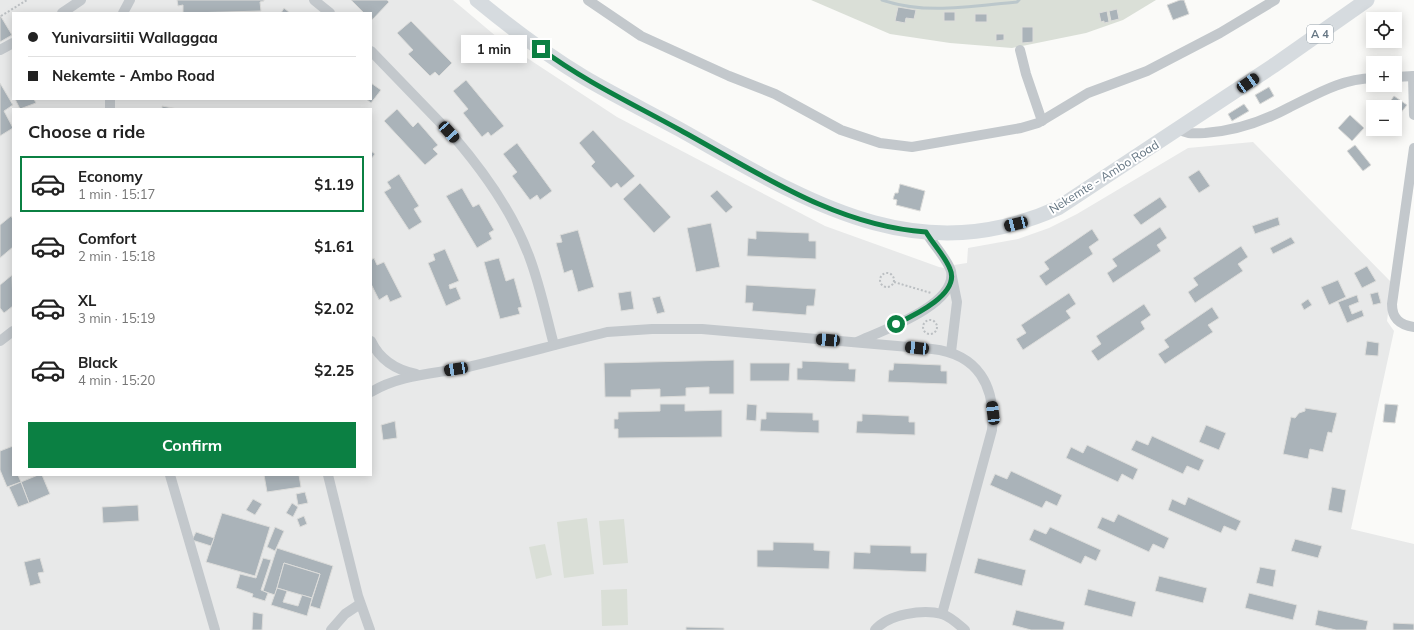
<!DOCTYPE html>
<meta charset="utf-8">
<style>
body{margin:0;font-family:Mulish,sans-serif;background:#f2f2f2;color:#222;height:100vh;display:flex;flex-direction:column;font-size:15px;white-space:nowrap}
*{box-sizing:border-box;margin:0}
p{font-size:13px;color:#767676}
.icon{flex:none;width:22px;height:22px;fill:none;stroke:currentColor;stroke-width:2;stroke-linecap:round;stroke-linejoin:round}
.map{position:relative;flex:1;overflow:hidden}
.panel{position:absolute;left:12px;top:108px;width:360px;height:368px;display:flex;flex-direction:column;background:#fff;border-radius:0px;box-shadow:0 2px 10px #0003}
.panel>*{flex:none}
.banner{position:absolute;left:12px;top:12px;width:360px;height:88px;border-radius:0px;box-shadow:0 2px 10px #0003;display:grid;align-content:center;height:88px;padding:0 16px;background:#fff}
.buttons{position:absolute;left:1366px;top:12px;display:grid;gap:8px}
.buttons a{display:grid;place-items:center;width:36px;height:36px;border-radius:0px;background:#fff;box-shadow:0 2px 10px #0003;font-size:20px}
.end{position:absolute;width:18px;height:18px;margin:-9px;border:5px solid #0b8043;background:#fff;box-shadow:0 0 0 2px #fff}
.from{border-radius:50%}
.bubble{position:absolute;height:28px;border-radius:0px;background:#fff;box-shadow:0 2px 10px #0003;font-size:13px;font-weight:700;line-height:28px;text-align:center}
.car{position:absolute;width:12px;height:24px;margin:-12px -6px;border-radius:5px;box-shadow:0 0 3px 1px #0007;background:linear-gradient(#222 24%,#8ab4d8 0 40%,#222 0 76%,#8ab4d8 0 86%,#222 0)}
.banner b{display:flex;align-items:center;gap:14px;height:38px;font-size:15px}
.banner b+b{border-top:1px solid #e0e0e0}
.banner i{width:10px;height:10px;background:#222}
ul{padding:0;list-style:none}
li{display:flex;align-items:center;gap:12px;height:56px;margin:0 8px 6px;padding:0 8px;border:2px solid transparent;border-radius:0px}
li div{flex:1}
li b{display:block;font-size:15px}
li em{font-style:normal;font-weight:700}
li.current{border-color:#0b8043}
li>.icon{width:36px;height:36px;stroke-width:1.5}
h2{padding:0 16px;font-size:18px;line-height:48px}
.primary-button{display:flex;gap:8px;margin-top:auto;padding:8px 16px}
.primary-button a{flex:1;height:46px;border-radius:0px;background:#0b8043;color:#fff;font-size:16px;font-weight:700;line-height:46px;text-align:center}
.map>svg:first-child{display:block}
.built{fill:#e8e9e9;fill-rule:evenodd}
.green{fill:#dadfd7}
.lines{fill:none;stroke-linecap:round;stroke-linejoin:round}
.stream{stroke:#bbc7cb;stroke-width:3}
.building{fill:#aab3b9;stroke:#dcdcda}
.path{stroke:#bbbfc2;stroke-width:2;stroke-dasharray:2 2;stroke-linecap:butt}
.minor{stroke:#c3c8cc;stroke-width:10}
.highway{stroke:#d6dbdf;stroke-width:15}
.route{stroke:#0b8043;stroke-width:5}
.labels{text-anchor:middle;stroke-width:4;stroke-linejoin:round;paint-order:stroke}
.shield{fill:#fff;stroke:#939fa8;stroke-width:1}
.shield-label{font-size:11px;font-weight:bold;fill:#657683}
.street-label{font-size:12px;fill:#657683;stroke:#fff}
</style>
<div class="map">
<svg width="1414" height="630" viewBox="0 0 1414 630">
<rect width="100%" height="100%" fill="#fafaf8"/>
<path class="built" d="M 0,0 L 453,0 L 504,43 L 617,117 L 825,226 L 939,267 L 950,269 L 955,268 L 954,265 L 967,263 L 968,248 L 1018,239 L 1049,228 L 1077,214 L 1188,148 L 1253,142 L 1392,283 L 1387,321 L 1394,331 L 1351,529 L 1414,544 L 1414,630 L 0,630 ZM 13,13 L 371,13 L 371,99 L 13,99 ZM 13,109 L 371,109 L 371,475 L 13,475 Z"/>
<g class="green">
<polygon points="811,0 1156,0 1123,20 1086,33 1012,48 950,43 890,34"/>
<polygon points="587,518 594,574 564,578 557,522"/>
<polygon points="624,519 628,563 603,565 599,521"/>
<polygon points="545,544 552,575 536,579 529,547"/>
<polygon points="627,589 628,625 602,626 601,590"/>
</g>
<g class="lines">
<path class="stream" d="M 882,0 C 926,15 972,6 1017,2 L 1019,0"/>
</g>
<g class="building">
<polygon points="177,0 264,0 264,1 260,2 261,11 190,13 183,13 183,5 178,6"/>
<polygon points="351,0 387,0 389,2 372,20 371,13 364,13"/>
<polygon points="1180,0 1184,0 1189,14 1173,20 1167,5"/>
<polygon points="898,7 916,10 914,19 906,18 905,23 895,21"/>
<polygon points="284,8 290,13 281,13"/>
<polygon points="1117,9 1119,19 1111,21 1109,11"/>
<polygon points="1107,11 1109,22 1104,23 1104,21 1101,22 1099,13"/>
<rect x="944" y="12" width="11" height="9"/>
<rect x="975" y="14" width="12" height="8"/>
<polygon points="0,15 12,35 0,42"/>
<polygon points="411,21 452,63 439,76 435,72 430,76 408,54 413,50 397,33"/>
<polygon points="1022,27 1033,27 1033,42 1022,43"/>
<polygon points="996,34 1004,34 1004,40 996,41"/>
<polygon points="466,80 504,126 491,136 488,132 482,137 463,113 468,109 453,91"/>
<polygon points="0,83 13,105 4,111 13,128 0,136"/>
<polygon points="371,83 381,90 371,103 366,99 371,99"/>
<polygon points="1269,87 1274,96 1260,104 1255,95"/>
<polygon points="1394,96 1407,105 1399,115 1395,112 1395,107 1387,106"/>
<polygon points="15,99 34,99 36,103 20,109"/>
<polygon points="1244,104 1249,111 1232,121 1228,114"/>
<polygon points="162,106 178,109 162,109"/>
<polygon points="397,109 413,127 418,122 438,145 433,149 438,154 425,165 384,121"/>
<polygon points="1350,115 1364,128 1352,141 1338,128"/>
<polygon points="593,130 635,176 621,188 617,183 611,188 591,166 595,162 579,143"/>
<polygon points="517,143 552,191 540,200 537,195 530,200 512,176 517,172 503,154"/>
<polygon points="1355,145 1371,165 1363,171 1347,151"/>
<polygon points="371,151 375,154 371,159"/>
<polygon points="1199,170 1210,186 1199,193 1188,177"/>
<polygon points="399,174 419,206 414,209 422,222 409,230 384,192 391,188 387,182"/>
<polygon points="640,183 671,217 654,233 623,199"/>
<polygon points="900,184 925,191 920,211 896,205 897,200 893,199 895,193 898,193"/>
<polygon points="462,188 473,207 479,204 494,230 489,233 492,239 477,248 446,196"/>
<polygon points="717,190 733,207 726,213 710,196"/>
<polygon points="1160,197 1167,207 1141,225 1133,215"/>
<polygon points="11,216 13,219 13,247 0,258 0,225"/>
<polygon points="1278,217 1280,225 1255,234 1252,226"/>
<polygon points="711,223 720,267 696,272 687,228"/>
<polygon points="1160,227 1167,238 1157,245 1161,251 1113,283 1107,273 1117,266 1112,259"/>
<polygon points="1092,229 1099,240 1089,247 1093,254 1046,286 1039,276 1049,269 1044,262"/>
<polygon points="578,230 594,287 578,292 572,270 564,273 556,243 562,242 560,235"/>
<polygon points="756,231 809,233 809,241 816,241 816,259 747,256 748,238 756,239"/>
<polygon points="1291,237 1295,243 1273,254 1270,248"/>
<polygon points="1241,246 1248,257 1238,264 1243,271 1195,303 1188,292 1198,285 1193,278"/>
<polygon points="445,249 459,281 449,285 450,289 456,287 461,299 446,306 428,263 435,260 433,254"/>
<polygon points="374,258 377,265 384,262 402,297 390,302 387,295 379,300 371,284 371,260"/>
<polygon points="499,258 506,281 514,278 522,307 518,308 520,314 500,319 484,262"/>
<polygon points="1367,266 1376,281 1362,288 1354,273"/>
<polygon points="12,275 13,306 4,313 0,308 0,285"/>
<polygon points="1338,280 1346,297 1329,305 1321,287"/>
<polygon points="746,285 816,289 814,306 807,306 806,315 752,311 753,303 745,303"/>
<polygon points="631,291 634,309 621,311 618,293"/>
<polygon points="1378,292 1381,303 1373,305 1370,294"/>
<polygon points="1069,293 1076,304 1066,311 1071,318 1023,350 1016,339 1026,333 1021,325"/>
<polygon points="1357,295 1359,302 1349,306 1352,314 1362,310 1364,316 1347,323 1338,302"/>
<polygon points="660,296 665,312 657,314 652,298"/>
<polygon points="1308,299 1312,305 1304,310 1301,304"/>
<polygon points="1144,304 1151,315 1141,322 1145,329 1098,361 1091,351 1101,344 1096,336"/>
<polygon points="1212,307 1219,318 1208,325 1213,332 1165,364 1158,354 1169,347 1164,340"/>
<polygon points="1367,341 1379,343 1378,356 1365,355"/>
<polygon points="734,360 734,394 709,394 709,387 686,388 686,396 660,397 660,389 631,390 631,397 605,397 604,363"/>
<polygon points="802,361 849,363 849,369 856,369 855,382 797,380 797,368 802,368"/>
<polygon points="750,363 790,363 789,381 750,381"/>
<polygon points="894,363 941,365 941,371 947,371 947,384 888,382 889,370 893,370"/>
<polygon points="660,404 685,404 685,411 722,410 722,437 618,438 618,429 614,429 614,419 618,419 618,412 660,411"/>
<polygon points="747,404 757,405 756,421 746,420"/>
<polygon points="1385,404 1398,405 1395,423 1383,422"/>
<polygon points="1305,408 1337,413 1332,433 1328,432 1323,452 1310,449 1308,459 1283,454 1291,417 1295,418 1299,413 1305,411"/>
<polygon points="766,412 813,413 813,420 819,420 819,433 760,431 761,419 766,419"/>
<polygon points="862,414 909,416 909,422 915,422 915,435 856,433 857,421 862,421"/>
<polygon points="395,421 397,438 383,440 381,425"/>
<polygon points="1206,425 1226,433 1219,450 1199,442"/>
<polygon points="1152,436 1204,460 1199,471 1187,466 1183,474 1131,450 1136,440 1148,445"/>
<polygon points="1087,445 1138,469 1133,480 1122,474 1118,482 1066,458 1071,447 1083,453"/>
<polygon points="13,446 13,475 18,475 21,482 7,487 0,470 0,451"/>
<polygon points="1011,471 1062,495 1057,506 1046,501 1042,508 990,485 995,474 1007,479"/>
<polygon points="38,475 42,475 50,494 29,503 21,482"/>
<polygon points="264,475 299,475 301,487 267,492"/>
<polygon points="21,482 29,503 18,507 9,487"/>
<polygon points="1332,487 1346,490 1342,513 1328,510"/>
<polygon points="305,492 308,503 298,505 296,494"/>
<polygon points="1188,497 1241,521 1236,531 1224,526 1221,533 1168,510 1172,499 1185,505"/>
<polygon points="253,499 262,504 255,515 246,510"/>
<polygon points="292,503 298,507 293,517 286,513"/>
<polygon points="138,505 139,521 103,523 102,507"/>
<polygon points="222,513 270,527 255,576 206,562"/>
<polygon points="1118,514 1169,538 1164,549 1153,544 1149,552 1097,528 1102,517 1114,522"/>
<polygon points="304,516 307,524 300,527 297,519"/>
<polygon points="275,527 284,531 275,551 267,547"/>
<polygon points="1050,527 1101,550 1096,561 1085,556 1081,564 1029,540 1034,529 1046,534"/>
<polygon points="196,532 214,538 211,546 192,540"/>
<polygon points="1295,539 1322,546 1318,558 1291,551"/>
<polygon points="773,542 814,543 814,550 830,551 829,569 757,567 757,550 773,550"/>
<polygon points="870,545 911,546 911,553 927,553 926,572 853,569 854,552 870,553"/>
<polygon points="277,548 333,566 320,609 310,606 320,574 284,563 275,595 263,591"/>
<polygon points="40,558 44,572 38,573 41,583 30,586 24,562"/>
<polygon points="263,558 271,560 261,590 268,593 265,601 252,597 253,594 236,588 240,574 256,578"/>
<polygon points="978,558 1026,570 1022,586 974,573"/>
<polygon points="284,563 320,574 312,598 277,588"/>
<polygon points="1260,567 1276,570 1273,587 1256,583"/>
<polygon points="1159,576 1207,588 1203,603 1155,591"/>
<polygon points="277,588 287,591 283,602 298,606 302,595 312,598 307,616 271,605"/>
<polygon points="1088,589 1136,602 1132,617 1084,605"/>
<polygon points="1249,593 1297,605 1293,620 1245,608"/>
<polygon points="1016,610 1065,622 1063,630 1031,630 1012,625"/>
<polygon points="1318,610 1368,621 1366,630 1336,630 1315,625"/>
<polygon points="253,612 263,614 262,630 252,630"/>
<polygon points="1393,623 1414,624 1414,630 1393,630"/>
<polygon points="686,627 724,628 724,630 686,630"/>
</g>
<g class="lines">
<g class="path">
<polyline points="1,16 27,0"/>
<circle cx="887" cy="280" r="7"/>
<polyline points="894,282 931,293"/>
<circle cx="930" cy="327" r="7"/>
</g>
<g class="minor">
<polyline points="314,0 330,13"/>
<polyline points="588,0 641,36 729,76 775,94 841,130 880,143 912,147 1021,128 1038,123 1088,93 1147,71 1220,33 1275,0"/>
<polyline points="62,13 81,0"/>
<polyline points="123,13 130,0"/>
<polyline points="0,50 13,43"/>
<polyline points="1020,50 1026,74 1042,121"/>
<path d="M 371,51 L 454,137 C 484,172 513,213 529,256 C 540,285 546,315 554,345"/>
<polyline points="1413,76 1414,115"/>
<polyline points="1395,77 1414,76"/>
<polyline points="110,99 110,109"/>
<path d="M 1179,129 C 1187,135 1195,133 1205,133 C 1235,131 1264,121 1290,107 C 1317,94 1341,79 1373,78"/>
<path d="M 1414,148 L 1392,304 C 1392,319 1400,325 1414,327"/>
<polyline points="0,341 13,331"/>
<path d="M 371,341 C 380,360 396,370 416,374"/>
<path d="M 857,342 C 881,331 958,305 951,271 C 948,260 932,243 926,232"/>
<polyline points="951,352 957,302 952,277"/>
<path d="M 371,392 C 401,374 435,374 468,367 C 515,356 561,343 607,332 L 652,329 L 702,329 L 932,349 C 978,354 996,386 992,430 L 942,614"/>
<polyline points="170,475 215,630"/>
<polyline points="328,475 358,596 370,630"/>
<polyline points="331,630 345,614 360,604"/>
<path d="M 875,630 C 888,614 923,609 942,614 C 951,617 958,624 965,630"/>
</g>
<path class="highway" d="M 477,0 C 511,28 547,55 585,78 C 616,96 648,112 679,129 C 802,198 913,273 1058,208 L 1273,66 L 1367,0"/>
</g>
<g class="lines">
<path class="route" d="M 541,49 C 584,81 633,104 680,130 C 757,172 835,226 926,232 C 933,244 945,256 950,269 C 961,294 913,316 896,324"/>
</g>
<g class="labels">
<rect class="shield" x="1307" y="25" width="26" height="18" rx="3"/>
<g class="shield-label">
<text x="1320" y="38">A 4</text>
</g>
<g class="street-label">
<text transform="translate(1104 177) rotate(-32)" y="4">Nekemte - Ambo Road</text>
</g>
</g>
</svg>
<div class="buttons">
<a><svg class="icon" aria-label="locate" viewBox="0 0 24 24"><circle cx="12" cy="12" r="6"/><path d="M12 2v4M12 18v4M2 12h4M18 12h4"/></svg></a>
<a>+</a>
<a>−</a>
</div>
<i class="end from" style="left:896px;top:324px"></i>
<i class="end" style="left:541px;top:49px"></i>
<div class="bubble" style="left:461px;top:35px;width:66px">1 min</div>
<i class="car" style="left:1248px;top:83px;rotate:56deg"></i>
<i class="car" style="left:449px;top:132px;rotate:138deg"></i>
<i class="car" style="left:1016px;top:224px;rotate:256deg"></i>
<i class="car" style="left:828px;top:340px;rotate:274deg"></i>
<i class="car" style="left:917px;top:348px;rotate:276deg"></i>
<i class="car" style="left:456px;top:369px;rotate:261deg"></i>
<i class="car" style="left:993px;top:413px;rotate:353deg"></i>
<div class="banner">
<b><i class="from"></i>Yunivarsiitii Wallaggaa</b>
<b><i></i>Nekemte - Ambo Road</b>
</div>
<section class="panel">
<h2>Choose a ride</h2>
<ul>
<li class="current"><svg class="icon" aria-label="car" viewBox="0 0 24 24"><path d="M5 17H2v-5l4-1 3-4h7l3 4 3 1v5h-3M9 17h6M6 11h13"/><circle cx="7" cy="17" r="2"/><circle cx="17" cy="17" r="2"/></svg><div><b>Economy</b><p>1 min · 15:17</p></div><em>$1.19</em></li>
<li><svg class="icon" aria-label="car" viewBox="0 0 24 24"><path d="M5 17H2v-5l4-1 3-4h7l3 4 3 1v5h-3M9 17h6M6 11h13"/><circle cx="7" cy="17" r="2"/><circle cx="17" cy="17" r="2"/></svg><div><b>Comfort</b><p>2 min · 15:18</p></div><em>$1.61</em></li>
<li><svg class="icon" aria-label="car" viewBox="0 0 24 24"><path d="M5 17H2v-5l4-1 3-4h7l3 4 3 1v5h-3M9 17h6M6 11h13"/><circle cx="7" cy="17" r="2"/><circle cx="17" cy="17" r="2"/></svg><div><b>XL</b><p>3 min · 15:19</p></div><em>$2.02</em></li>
<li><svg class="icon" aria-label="car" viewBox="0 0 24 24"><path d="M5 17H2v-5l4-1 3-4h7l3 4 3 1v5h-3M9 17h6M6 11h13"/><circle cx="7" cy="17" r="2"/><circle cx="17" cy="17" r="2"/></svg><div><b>Black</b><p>4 min · 15:20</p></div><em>$2.25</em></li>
</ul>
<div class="primary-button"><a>Confirm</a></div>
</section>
</div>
